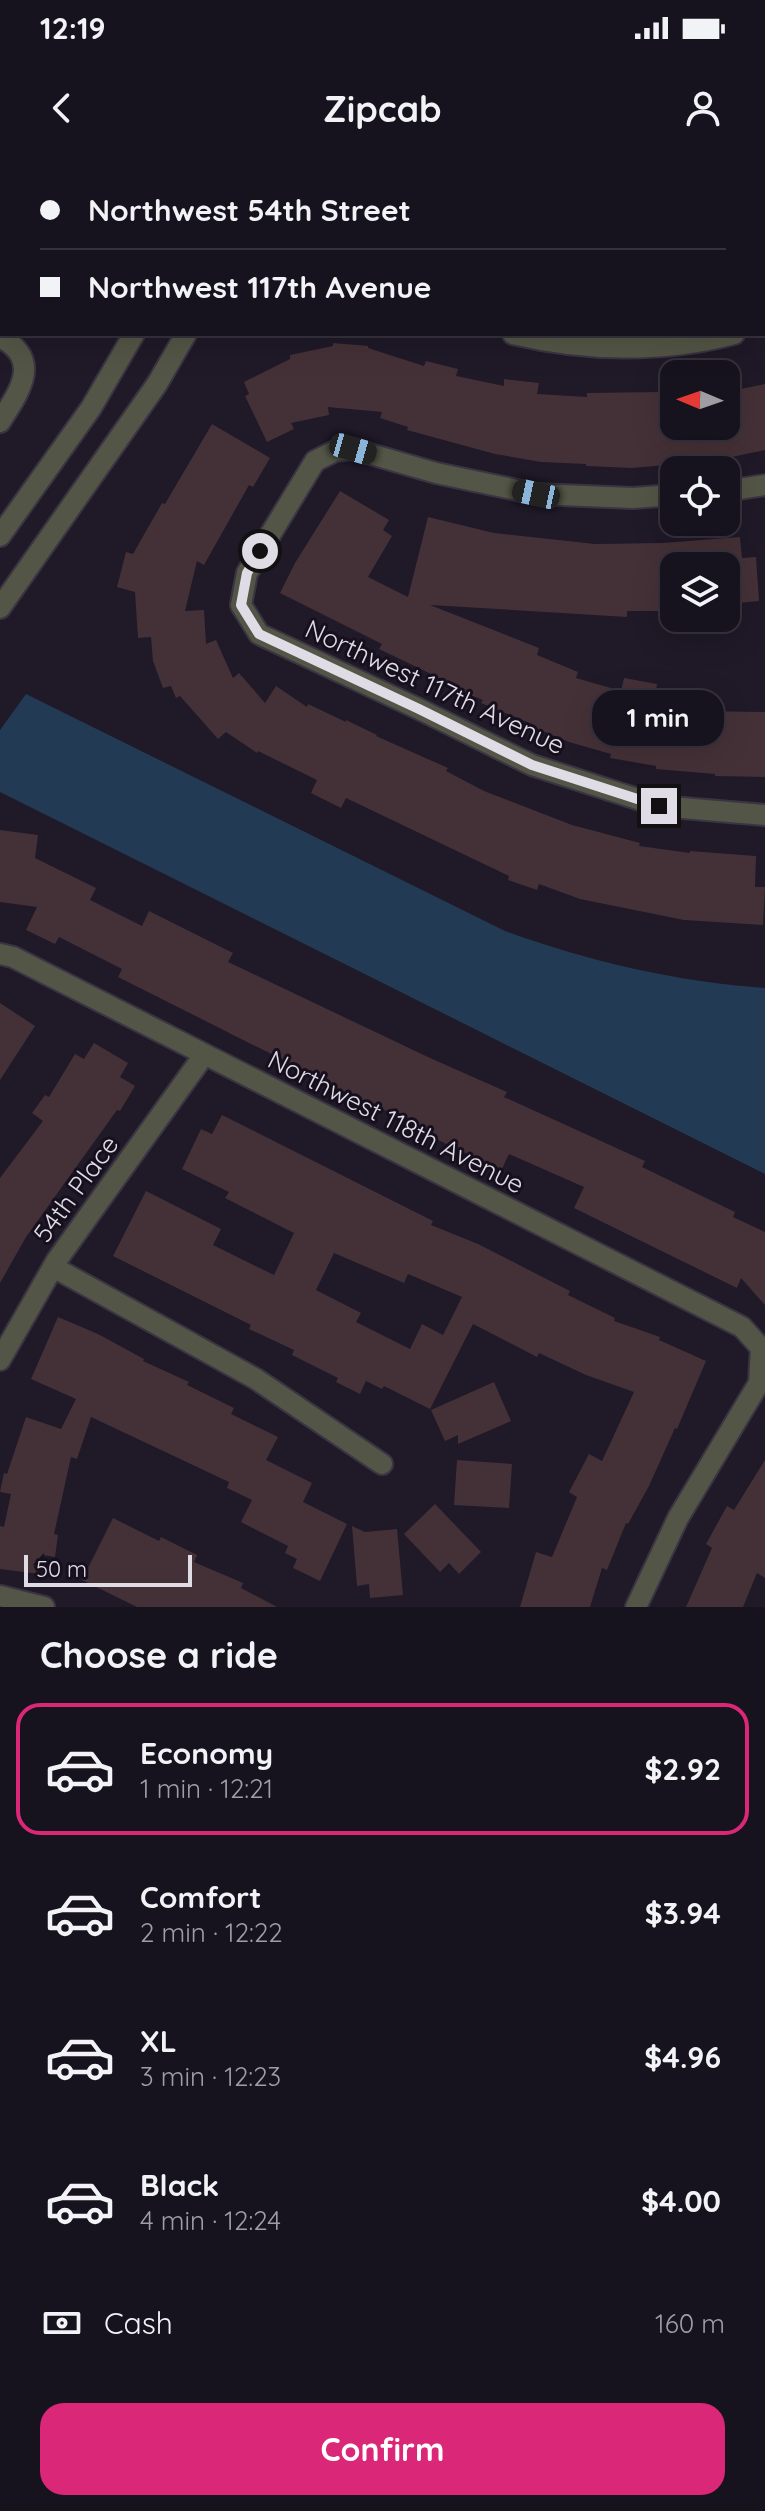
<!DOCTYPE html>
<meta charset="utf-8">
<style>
body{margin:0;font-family:Quicksand,sans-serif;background:#24202b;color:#f1f3f6;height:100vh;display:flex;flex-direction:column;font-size:30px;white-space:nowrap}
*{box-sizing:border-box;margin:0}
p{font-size:26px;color:#9e9ea4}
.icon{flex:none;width:44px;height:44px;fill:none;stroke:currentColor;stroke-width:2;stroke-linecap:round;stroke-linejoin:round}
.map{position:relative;height:1447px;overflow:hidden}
.drawer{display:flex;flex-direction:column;background:#17131e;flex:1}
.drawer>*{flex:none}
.guide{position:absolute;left:0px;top:0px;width:766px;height:176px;box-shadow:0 8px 32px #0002,0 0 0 2px #36323c;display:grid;align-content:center;height:176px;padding:0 40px;background:#17131e}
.needle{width:52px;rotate:272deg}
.tools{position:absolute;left:660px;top:200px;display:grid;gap:16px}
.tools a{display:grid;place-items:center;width:80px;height:80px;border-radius:16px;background:#17131e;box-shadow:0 8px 32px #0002,0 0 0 2px #36323c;font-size:40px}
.scale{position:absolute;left:24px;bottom:20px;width:168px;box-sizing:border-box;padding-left:8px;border:4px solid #e0dce6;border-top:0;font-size:22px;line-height:28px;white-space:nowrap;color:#e0dce6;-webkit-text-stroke:6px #16101e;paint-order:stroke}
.end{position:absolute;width:36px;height:36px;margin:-18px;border:10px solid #e0dce6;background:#111;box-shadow:0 0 0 4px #111}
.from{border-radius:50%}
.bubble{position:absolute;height:56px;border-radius:24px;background:#17131e;box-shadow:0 8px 32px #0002,0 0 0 2px #36323c;font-size:26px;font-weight:700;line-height:56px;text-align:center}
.car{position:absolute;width:24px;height:48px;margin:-24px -12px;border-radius:10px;box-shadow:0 0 6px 2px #0007;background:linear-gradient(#222 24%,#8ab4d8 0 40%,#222 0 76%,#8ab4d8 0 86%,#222 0)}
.guide b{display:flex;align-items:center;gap:28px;height:76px;font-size:30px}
.guide b+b{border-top:2px solid #36323c}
.guide i{width:20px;height:20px;background:#f1f3f6}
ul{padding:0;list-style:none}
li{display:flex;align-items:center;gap:24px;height:132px;margin:0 16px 12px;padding:0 24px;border:4px solid transparent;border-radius:24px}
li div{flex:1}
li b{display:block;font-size:30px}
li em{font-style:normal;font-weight:700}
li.active{border-color:#db2777}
li>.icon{width:72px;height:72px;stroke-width:1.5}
h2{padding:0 40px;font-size:36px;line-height:96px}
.pay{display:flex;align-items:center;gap:20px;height:88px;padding:0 40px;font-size:30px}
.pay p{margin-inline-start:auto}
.cta{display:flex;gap:16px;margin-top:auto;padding:16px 40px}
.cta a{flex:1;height:92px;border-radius:24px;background:#db2777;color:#fff;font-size:32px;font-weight:700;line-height:92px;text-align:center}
.status{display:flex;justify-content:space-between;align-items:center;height:56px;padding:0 40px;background:#17131e;direction:ltr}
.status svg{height:22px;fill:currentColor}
header{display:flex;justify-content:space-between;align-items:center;height:104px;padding:0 40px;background:#17131e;font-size:36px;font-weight:700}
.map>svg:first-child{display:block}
.education{fill:#301e19}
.water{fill:#233a54}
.building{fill:#443137;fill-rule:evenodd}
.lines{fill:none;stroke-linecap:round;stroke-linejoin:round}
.service-casing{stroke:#3a3443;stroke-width:14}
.minor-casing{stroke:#3a3443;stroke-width:24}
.tertiary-casing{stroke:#3a3443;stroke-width:24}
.service{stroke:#535546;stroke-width:10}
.minor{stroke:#535546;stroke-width:20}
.tertiary{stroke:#535546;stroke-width:20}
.route{stroke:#e0dce6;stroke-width:10}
.labels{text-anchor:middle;stroke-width:6;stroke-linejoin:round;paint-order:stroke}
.street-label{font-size:26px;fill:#e0dce6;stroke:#16101e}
</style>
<div class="status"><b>12:19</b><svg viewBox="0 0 49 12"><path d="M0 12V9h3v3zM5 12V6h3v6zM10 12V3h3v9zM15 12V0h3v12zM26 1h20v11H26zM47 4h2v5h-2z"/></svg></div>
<header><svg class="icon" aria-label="back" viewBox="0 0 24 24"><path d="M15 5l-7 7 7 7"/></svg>Zipcab<svg class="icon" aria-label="person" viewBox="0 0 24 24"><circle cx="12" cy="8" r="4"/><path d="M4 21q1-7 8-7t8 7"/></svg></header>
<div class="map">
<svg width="765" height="1447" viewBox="0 0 765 1447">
<rect width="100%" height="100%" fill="#1f1928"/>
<polygon class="education" points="320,0 765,0 765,97 764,2 318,2"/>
<path class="water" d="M 26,534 L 505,771 C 587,801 677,822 765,828 L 765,1014 L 0,632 L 0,570 Z"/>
<g class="building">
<polygon points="333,183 368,186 368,188 424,206 426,201 458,209 456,216 504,226 504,219 539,223 537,234 587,237 587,233 660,232 661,252 674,251 674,266 726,266 726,232 765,224 765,290 712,301 632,308 586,306 586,304 541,302 495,294 407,270 408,267 380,258 382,252 328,247 329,255 291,263 294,269 267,282 245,236 249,234 244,222 290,199 290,195 333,186"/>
<polygon points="212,264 270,298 253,327 249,325 204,405 197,401 185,451 204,450 206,484 216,480 233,518 239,513 265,543 276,526 307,547 308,544 346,562 346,560 377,575 376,576 448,608 446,611 484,631 572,665 640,683 639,686 690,693 690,691 756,696 755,727 765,727 763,765 684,760 580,739 539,724 537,730 508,720 509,716 346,638 341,648 311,633 317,620 258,591 257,593 226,572 218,579 180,536 176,538 171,526 163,528 153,501 151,477 138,478 135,432 117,427 126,392 133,394 162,343 165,344"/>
<polygon points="340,331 389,360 383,370 392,376 368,417 408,437 428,357 494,373 595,384 663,383 740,377 742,398 756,397 759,441 726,444 726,406 673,406 672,451 627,451 627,457 430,445 539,488 537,495 578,512 576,518 621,531 624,518 657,524 655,535 694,539 693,551 765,552 765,617 715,616 715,614 656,609 656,606 610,598 611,594 569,582 531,566 532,564 481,543 483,540 451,528 452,524 379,489 382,484 280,433 295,403"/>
<polygon points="0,670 38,675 35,698 96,728 90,740 142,766 149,751 233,793 228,802 430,898 507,932 504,937 645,1001 642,1007 735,1052 733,1057 765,1072 765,1145 741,1118 737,1128 574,1048 584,1027 509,994 502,1009 476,998 436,979 438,976 392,956 393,954 300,911 301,909 118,817 122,809 59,777 55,784 26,770 37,747 0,742"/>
<polygon points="0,843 35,866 0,920"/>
<polygon points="94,883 128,903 120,917 135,926 120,951 117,950 26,1077 0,1123 0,1018 43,961 32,953 45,935 49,937 75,894 84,899"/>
<path d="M 222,955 L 433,1061 L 431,1065 L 478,1084 L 570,1131 L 568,1135 L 615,1158 L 614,1161 L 660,1177 L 659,1180 L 706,1201 L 677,1269 L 675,1268 L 649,1326 L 628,1364 L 626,1363 L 607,1410 L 602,1408 L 590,1447 L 520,1447 L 536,1392 L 552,1397 L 577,1337 L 569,1332 L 589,1294 L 602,1301 L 634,1232 L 586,1215 L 539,1193 L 537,1197 L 473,1164 L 430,1249 L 384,1226 L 382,1229 L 366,1221 L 360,1234 L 336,1222 L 338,1218 L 292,1195 L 294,1190 L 249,1169 L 251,1165 L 113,1096 L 146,1031 L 221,1069 L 213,1085 L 274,1115 L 294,1073 L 225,1038 L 229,1032 L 182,1009 L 201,969 L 212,974 ZM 334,1093 L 404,1123 L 408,1114 L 462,1137 L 443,1175 L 422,1164 L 410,1189 L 356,1162 L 361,1153 L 316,1130 Z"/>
<polygon points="58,1157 98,1174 144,1199 143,1201 189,1222 187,1225 234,1248 231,1254 278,1277 266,1300 312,1323 303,1342 347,1364 320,1421 293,1408 297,1399 285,1393 288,1386 241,1362 252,1340 227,1328 229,1322 91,1257 77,1299 71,1297 54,1374 58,1375 55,1397 42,1395 39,1414 0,1409 0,1366 4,1367 11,1334 0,1332 4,1313 7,1314 26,1257 61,1269 76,1239 31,1219"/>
<polygon points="494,1222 511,1261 458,1284 458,1275 445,1281 431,1250"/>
<polygon points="457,1300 512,1304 509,1348 454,1345"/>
<polygon points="765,1300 765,1418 757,1413 743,1447 686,1447 712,1388 706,1384 727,1346 734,1350"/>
<polygon points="435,1344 481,1392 459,1414 449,1403 440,1412 404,1374"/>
<polygon points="113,1358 159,1381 161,1377 197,1395 194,1402 243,1423 241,1428 277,1447 137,1447 82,1420"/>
<polygon points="352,1366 365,1372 397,1369 403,1435 370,1438 369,1424 357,1426"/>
</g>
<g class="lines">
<defs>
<polyline id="service" points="569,2 570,0"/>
<g id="minor">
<polyline points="134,0 138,2"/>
<polyline points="764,121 765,121"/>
<polyline points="764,166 765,166"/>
<path d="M 513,174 C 584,191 663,193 734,174"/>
<path d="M 0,177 C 43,200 19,232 0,262"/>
<polyline points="726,331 765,325"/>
<polyline points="674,335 633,338 536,334 436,313 353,289 335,291 315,301 247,413 241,445 259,474 419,549 532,605 659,646 765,655"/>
<polyline points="0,794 13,797 742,1167 761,1188 759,1223 678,1358 636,1447"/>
<polyline points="53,1107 256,1219 382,1304"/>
<polyline points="0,1200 57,1100 204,895"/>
<polyline points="0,1436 44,1447"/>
</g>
<g id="tertiary">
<polyline points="230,2 231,0"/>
<polyline points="279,2 280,0"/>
<polyline points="0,376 91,248 134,174"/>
<polyline points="0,448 157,224 186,174"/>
</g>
</defs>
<use href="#service" class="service-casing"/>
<use href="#minor" class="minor-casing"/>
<use href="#tertiary" class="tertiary-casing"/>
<use href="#service" class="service"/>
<use href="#minor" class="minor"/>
<use href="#tertiary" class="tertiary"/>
</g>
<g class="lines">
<polyline class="route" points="260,391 247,413 241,445 259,474 419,549 532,605 659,646"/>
</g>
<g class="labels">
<g class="street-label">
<text transform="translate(435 527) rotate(25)" y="9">Northwest 117th Avenue</text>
<text transform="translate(396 962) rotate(27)" y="9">Northwest 118th Avenue</text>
<text transform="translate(76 1029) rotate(-54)" y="9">54th Place</text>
</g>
</g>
</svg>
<div class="tools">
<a><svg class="needle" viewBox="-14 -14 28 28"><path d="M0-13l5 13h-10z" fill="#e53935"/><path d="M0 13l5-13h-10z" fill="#9e9ea4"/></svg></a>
<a><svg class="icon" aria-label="locate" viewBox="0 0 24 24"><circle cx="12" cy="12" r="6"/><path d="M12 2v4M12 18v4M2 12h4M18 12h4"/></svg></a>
<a><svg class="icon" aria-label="layers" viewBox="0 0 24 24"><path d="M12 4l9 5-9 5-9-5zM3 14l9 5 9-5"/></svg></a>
</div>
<div class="scale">50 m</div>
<i class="end from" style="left:260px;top:391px"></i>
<i class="end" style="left:659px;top:646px"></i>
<div class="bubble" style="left:592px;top:530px;width:132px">1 min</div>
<i class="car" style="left:353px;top:289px;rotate:106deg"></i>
<i class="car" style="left:536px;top:334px;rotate:282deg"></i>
<div class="guide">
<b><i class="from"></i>Northwest 54th Street</b>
<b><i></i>Northwest 117th Avenue</b>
</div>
</div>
<section class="drawer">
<h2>Choose a ride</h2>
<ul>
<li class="active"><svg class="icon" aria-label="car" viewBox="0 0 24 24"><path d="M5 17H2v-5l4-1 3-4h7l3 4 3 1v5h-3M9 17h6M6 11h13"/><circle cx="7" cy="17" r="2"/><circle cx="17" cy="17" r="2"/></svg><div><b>Economy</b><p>1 min · 12:21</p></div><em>$2.92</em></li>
<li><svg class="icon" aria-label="car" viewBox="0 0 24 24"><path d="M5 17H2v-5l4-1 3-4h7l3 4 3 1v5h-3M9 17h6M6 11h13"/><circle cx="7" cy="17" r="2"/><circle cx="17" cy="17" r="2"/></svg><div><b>Comfort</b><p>2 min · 12:22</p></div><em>$3.94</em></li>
<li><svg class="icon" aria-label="car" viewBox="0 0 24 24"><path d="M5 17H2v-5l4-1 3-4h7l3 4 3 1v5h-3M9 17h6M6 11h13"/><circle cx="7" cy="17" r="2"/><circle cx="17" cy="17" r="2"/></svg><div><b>XL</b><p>3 min · 12:23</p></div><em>$4.96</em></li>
<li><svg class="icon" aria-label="car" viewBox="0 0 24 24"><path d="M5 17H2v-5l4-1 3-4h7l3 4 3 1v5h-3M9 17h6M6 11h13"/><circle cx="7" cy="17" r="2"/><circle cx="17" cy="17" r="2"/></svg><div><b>Black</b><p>4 min · 12:24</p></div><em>$4.00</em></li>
</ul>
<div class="pay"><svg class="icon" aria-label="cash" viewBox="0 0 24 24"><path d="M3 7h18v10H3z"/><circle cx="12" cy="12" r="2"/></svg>Cash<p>160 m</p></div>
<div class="cta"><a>Confirm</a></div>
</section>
